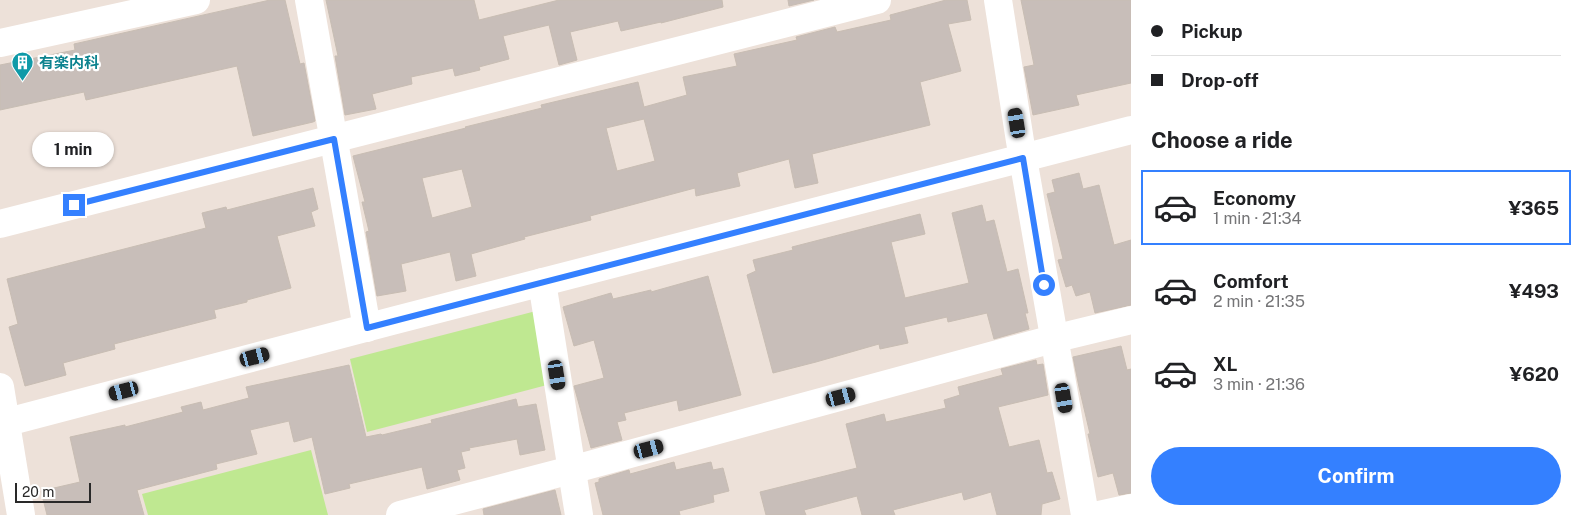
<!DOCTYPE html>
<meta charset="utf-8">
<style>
body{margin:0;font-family:"Public Sans","Noto Sans JP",sans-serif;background:#f6f6f6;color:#202124;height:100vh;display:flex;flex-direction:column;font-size:19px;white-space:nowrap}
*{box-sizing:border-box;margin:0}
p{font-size:16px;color:#757577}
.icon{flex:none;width:28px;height:28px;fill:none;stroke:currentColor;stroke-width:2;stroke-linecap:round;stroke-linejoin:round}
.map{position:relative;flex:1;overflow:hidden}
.details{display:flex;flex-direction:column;background:#fff;width:450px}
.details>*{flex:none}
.banner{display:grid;align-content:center;height:110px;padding:0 20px;background:#fff}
.scale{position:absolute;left:15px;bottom:12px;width:76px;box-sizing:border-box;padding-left:5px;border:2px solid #292929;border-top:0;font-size:14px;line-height:18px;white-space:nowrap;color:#292929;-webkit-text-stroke:4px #fff;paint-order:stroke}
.end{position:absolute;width:22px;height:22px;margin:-11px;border:6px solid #3480ff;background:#fff;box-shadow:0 0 0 2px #fff}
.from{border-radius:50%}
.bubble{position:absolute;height:35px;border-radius:18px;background:#fff;box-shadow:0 1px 4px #0004;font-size:16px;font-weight:700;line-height:35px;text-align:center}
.car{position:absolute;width:15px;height:30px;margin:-15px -8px;border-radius:6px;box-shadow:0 0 4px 1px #0007;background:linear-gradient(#222 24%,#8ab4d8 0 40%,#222 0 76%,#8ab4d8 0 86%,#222 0)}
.banner b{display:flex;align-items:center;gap:18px;height:48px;font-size:19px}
.banner b+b{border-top:1px solid #e0e0e0}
.banner i{width:12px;height:12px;background:#202124}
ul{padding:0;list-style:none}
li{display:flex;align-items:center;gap:15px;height:75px;margin:0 10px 8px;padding:0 10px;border:2px solid transparent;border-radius:0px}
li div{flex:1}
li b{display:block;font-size:19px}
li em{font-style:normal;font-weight:700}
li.active{border-color:#3480ff}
li>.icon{width:45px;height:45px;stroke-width:1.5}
h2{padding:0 20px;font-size:22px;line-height:60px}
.primary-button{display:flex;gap:10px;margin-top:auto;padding:10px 20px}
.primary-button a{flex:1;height:58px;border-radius:30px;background:#3480ff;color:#fff;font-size:20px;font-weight:700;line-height:58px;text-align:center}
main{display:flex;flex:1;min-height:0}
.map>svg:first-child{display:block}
.green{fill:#bfe891}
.building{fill:#c8beb9;stroke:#c8bdb3;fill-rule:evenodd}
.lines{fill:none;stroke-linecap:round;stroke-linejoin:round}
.street{stroke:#fff;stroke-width:28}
.secondary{stroke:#fff;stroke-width:28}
.route{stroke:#3480ff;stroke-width:6}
.labels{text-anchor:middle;stroke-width:4.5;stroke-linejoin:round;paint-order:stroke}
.culture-label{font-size:15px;font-weight:bold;fill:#0d838f;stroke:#fff;text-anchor:start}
</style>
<main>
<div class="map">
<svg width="1131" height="515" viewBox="0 0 1131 515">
<rect width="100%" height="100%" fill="#ede1d9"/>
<g class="green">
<polygon points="536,311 547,385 367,432 350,359"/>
<polygon points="311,450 328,515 148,515 142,494"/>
</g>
<g class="building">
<polygon points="270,0 285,0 300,64 304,63 315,121 313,122 253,136 237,66 86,100 84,92 0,110 0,65 75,50 74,44"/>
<polygon points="326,0 474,0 479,20 559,0 722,0 723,7 661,23 661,22 621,31 618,21 570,32 577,60 559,65 549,25 503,36 509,59 479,67 480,70 455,76 453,68 411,77 412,84 372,94 376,109 345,115 335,56 338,56"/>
<polygon points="788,0 814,0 789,6"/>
<path d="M 946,0 L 967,0 L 971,20 L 948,24 L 961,71 L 920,82 L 930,125 L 812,154 L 818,183 L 795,188 L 789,159 L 737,173 L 740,186 L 696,196 L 695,188 L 590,216 L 591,220 L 524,237 L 525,239 L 471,254 L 476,276 L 456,281 L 450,252 L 401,264 L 406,291 L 377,296 L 366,232 L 369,231 L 362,202 L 365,202 L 353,156 L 466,128 L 465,127 L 542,108 L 541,105 L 638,82 L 644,107 L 687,95 L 683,77 L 737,66 L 734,54 L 797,40 L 796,37 L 835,27 L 837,32 L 891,20 L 890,15 ZM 644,119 L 655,161 L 617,171 L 606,128 ZM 462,169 L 472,207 L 432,218 L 422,178 Z"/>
<polygon points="1021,0 1131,0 1131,83 1076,95 1079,105 1033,115 1024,67 1034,65"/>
<polygon points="1079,173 1083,189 1099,185 1114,245 1131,240 1131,305 1095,313 1090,292 1076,296 1072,285 1066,287 1058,260 1063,259 1047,194 1055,192 1052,180"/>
<polygon points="313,188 318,209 311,212 315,226 277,236 291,288 247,300 247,302 214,310 216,318 114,344 115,349 63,363 66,375 25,386 9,327 18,324 7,279 206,228 202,213 226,207 227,210"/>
<polygon points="982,205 986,222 994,220 1007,272 1018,269 1028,313 1025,313 1029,329 994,339 987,313 948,322 947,317 904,327 908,343 880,349 879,344 816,362 773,373 747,275 756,271 753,260 793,250 792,247 920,214 925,234 891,242 905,298 969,283 952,213"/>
<polygon points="708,276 741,395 679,411 677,400 624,413 626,420 617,422 622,440 591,448 574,386 604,378 594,340 574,346 563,307 611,293 613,299 651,290 651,292"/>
<polygon points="1121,346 1127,370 1131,369 1131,493 1119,495 1113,473 1098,477 1088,434 1090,434 1079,387 1073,357"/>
<polygon points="1036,360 1037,365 1043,364 1048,395 998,407 1009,447 1039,440 1047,473 1052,472 1060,499 1042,504 1041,515 997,515 991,492 964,500 962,492 893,510 895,515 862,515 857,496 804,510 806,515 766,515 760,492 857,468 846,424 884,414 886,422 946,408 944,400 960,395 958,387 1003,375 1001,369"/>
<polygon points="349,365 366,437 381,434 382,435 432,423 431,420 516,399 518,407 536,404 545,450 520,455 517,439 469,448 470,450 461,452 465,468 457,470 460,480 427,489 422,467 349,484 350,488 325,494 312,437 294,442 289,421 250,430 257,454 216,464 217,469 137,490 144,515 47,515 41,491 80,482 70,437 125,425 125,427 183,412 181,407 201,402 203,410 249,398 246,387"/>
<polygon points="674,462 676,470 711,462 713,470 723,468 729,491 713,495 714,502 679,511 680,515 603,515 595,483 599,482 599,479 629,470 630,474"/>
<polygon points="555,490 561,515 484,515 483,509"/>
</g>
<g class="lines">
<g class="street">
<polyline points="309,0 367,328"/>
<polyline points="998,0 1020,141 1085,515"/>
<polyline points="0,43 196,0"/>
<polyline points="0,224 877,0"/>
<polyline points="542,282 579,515"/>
<polyline points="0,387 21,515"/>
<polyline points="400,515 571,470 1053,339 1131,320"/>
<polyline points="1099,515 1131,508"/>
</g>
<polyline class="secondary" points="0,424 392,321 1131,130"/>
</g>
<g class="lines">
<polyline class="route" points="74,205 334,139 367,328 1023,158 1044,285"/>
</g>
<defs>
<symbol id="building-pin" viewBox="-11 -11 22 30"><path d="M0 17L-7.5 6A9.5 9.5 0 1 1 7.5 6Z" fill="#0f9aa8" stroke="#fff"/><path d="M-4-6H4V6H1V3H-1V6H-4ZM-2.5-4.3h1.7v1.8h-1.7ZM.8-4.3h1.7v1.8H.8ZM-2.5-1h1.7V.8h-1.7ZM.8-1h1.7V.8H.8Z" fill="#fff"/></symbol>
</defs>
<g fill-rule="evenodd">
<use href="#building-pin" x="10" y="50" width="25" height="34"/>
</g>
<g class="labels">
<g class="culture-label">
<text x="39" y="68">有楽内科</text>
</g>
</g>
</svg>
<div class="scale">20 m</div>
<i class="end from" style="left:1044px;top:285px"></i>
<i class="end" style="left:74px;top:205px"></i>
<div class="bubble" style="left:32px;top:132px;width:82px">1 min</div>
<i class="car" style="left:1017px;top:123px;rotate:351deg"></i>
<i class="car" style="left:255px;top:357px;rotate:75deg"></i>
<i class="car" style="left:557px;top:375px;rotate:171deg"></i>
<i class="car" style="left:124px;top:391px;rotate:255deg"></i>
<i class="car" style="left:841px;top:397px;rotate:75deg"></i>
<i class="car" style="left:1064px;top:398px;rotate:170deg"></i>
<i class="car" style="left:649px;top:449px;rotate:75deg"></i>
</div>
<section class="details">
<div class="banner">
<b><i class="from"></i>Pickup</b>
<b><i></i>Drop-off</b>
</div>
<h2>Choose a ride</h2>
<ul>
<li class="active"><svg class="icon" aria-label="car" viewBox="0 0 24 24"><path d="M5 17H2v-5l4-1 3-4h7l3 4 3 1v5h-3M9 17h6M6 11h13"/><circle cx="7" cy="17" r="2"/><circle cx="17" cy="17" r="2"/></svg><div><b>Economy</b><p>1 min · 21:34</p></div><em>¥365</em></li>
<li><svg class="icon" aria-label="car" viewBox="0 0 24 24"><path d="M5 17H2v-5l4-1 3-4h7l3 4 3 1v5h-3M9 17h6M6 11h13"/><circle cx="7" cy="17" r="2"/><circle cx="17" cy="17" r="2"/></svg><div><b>Comfort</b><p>2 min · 21:35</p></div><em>¥493</em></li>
<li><svg class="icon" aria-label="car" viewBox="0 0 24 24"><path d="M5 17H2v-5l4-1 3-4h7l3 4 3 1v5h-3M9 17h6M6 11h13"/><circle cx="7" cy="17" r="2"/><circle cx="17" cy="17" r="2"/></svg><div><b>XL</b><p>3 min · 21:36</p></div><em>¥620</em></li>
</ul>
<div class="primary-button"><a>Confirm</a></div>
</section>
</main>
